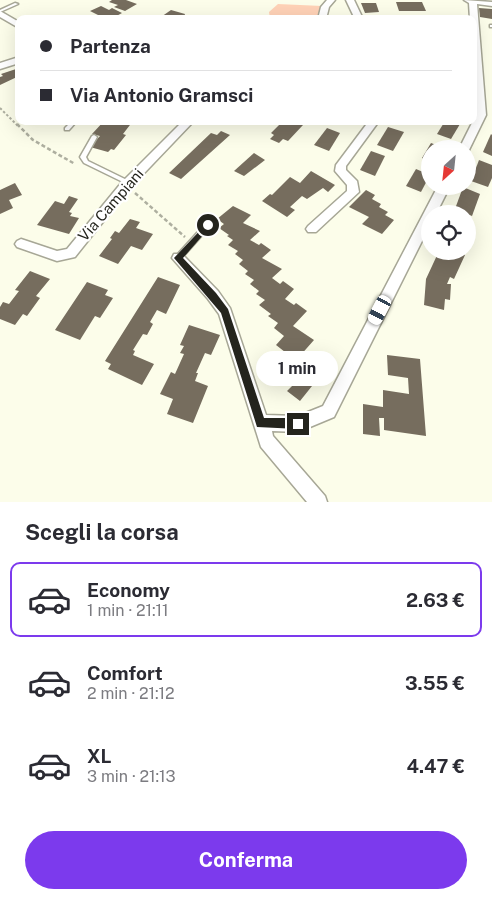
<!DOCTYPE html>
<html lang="it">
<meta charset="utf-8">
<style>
body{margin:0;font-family:"Public Sans",sans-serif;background:#f7f7f7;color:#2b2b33;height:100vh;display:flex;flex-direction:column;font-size:19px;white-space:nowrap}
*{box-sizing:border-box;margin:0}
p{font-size:16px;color:#7c7c81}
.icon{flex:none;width:28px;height:28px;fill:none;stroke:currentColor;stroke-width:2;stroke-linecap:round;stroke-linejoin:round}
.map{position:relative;height:502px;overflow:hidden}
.panel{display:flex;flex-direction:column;background:#fff;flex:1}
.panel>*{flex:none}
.guide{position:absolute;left:15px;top:15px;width:462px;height:110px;border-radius:10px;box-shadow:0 5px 20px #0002;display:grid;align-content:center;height:110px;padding:0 25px;background:#fff}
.needle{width:32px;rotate:207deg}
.fabs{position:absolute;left:421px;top:140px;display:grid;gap:10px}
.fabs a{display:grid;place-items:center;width:55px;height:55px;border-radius:50%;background:#fff;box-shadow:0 5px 20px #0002;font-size:25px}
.end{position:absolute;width:22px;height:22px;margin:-11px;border:6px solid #24241d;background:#fff;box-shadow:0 0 0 2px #fff}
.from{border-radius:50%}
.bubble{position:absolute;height:35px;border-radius:18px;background:#fff;box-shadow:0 5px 20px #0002;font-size:16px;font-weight:700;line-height:35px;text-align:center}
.car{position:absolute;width:15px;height:30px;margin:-15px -8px;border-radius:6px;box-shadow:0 0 4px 1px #0007;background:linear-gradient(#fff 24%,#345 0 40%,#fff 0 76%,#345 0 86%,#fff 0)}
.guide b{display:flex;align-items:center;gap:18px;height:48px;font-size:19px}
.guide b+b{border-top:1px solid #e1e1e2}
.guide i{width:12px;height:12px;background:#2b2b33}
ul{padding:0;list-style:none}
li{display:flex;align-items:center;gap:15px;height:75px;margin:0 10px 8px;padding:0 15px;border:2px solid transparent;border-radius:10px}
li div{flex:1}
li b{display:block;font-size:19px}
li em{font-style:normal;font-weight:700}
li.on{border-color:#7c3aed}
li>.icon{width:45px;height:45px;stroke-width:1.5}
h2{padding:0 25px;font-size:22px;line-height:60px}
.cta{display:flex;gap:10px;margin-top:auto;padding:10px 25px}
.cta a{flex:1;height:58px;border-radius:30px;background:#7c3aed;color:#fff;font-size:20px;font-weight:700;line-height:58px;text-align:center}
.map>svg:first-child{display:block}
.green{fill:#ffd2b7}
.building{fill:#766d5e}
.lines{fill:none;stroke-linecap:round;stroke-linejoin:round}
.service-casing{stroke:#a7a796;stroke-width:3}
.minor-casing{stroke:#a7a796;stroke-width:3}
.path-far1{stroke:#aeafa0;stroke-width:2;stroke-dasharray:2.5 2;stroke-linecap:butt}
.path{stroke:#aeafa0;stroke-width:2.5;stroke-dasharray:4 2.5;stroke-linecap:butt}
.service{fill:#fff;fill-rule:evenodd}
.minor{fill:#fff;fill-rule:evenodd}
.route{fill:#24241d}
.labels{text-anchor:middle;stroke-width:4.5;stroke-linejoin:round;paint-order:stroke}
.street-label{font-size:15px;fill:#24241d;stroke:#fff}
</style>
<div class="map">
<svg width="492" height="502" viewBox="0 0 492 502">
<rect width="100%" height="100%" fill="#fcfdea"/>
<polygon class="green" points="278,4 322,6 319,19 270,19 269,12"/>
<g class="building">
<polygon points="112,0 126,0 137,4 125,11 114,7 118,5 109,2"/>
<polygon points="396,2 422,2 426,11 399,11"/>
<polygon points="361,3 376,3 379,12 365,13"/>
<polygon points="101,6 109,10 112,8 122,13 111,19 106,19 90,11"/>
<polygon points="479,8 492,9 492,19 480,17"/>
<polygon points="171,10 185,14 184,17 158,19"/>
<polygon points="19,68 19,76 0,85 0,77 3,76 1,74"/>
<polygon points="104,121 133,121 123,134 126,135 114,150 111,149 108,152 90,147 100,136 92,134"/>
<polygon points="283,121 293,124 295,122 303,125 288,141 283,139 279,143 270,139 274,135 271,133"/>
<polygon points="445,121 460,124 451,139 437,134"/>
<polygon points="388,127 404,132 393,151 377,145"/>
<polygon points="327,128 340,133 329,151 314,145"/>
<polygon points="221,131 230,135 181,179 169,173 211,133 217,135"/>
<polygon points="491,134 492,135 492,156 483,152"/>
<polygon points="431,143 447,149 430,149 430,162 422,158"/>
<polygon points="371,151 385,156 375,176 360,170"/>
<polygon points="254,153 265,160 244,176 234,171"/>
<polygon points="479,160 492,165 492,178 488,187 471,181"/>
<polygon points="416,169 430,175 421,192 406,186"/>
<polygon points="311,171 335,185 328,192 323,188 307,199 302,196 290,207 295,210 287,217 262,201 270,194 272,195 290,177 300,183"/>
<polygon points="15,183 22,195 9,200 13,208 0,214 0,190"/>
<polygon points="463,187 480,194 472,216 455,209"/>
<polygon points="366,190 375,195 372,199 381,204 379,207 388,212 385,215 394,220 382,234 362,224 369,217 349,207"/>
<polygon points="69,196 78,199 69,212 72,213 70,216 79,218 69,234 37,225 55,201 64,204"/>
<polygon points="233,206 251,215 243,223 260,231 250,240 259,245 261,243 271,250 262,258 282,269 272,278 280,284 283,281 294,289 285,299 294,305 296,303 307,311 293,326 314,340 299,357 310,364 312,362 324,371 300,401 287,391 293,385 282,376 290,367 279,358 285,352 276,345 284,336 274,328 278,323 268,316 271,314 259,305 265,300 256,294 259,291 250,284 254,280 245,274 248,271 239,264 243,260 235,254 238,251 228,245 233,240 227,236 229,235 219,228 224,224 217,219"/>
<polygon points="130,219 140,222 136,228 153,234 142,250 131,246 118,264 99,256 112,239 110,238 115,231 119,233"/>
<polygon points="439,251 461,251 465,255 454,279 450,277 447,284 451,284 450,300 445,299 444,310 424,305 426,279"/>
<polygon points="30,271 50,279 36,296 40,298 27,316 23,314 15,325 0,319 0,307 3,302 9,304 19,291 15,290"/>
<polygon points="158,277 180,285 166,314 157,310 150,322 153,324 147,335 143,334 133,350 135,351 133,355 154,364 142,385 108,369 111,364 105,361"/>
<polygon points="87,282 108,290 105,295 113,298 100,318 95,316 80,340 55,330"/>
<polygon points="189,325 220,335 211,355 205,353 196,373 198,373 195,381 208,386 193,423 167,414 173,399 160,394 171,372 175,374 184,354 180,353 184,346 180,345"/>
<polygon points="387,355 420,359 426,436 384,430 384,418 379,418 380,436 363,434 363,404 383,407 383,390 409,394 408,378 388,375"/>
</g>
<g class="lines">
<defs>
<g id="service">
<polygon points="15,3 18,4 0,12 0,10"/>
<rect x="490" y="25" width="2" height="2"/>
<polygon points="72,121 77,121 69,130 65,130 65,128"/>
<polygon points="94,135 97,137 86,157 88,161 131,182 132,183 131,184 127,184 84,163 80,157 92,136"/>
<polygon points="206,223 208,223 211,225 180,260 176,260 175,258 176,256"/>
</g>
<g id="minor">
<polygon points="327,0 335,0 329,7 326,19 318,19 321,7"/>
<polygon points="346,0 354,0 363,19 355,19"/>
<polygon points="464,0 492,2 492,6 477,4 486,115 468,152 468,149 459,149 476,115 474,19 470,19 469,3"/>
<polygon points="0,11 19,22 19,28 0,17"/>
<polygon points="19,57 19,63 0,69 0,63"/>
<polygon points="183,121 194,121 130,188 75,257 57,261 17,247 15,244 17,241 21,239 57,251 67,249 122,182"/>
<polygon points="369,121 379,121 346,166 346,170 357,181 359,192 316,232 308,232 306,229 308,226 347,191 347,185 335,171 336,165"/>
<polygon points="438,186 450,186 436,214 430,214 430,225 334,417 298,432 272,431 273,436 325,496 327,502 307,502 261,447 219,314 208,299 172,258 174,254 182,254 218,291 230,308 266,415 298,416 323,406"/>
</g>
</defs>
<use href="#service" class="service-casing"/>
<use href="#minor" class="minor-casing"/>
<polyline class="path-far1" points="0,108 18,126"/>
<g class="path">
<polyline points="17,124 33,140 75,164"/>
<polyline points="135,193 185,237"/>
</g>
<use href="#service" class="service"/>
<use href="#minor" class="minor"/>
</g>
<polygon class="route" points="208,222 211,225 210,227 183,258 216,293 228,309 264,418 298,418 302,420 303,424 302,427 298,429 257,427 221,313 174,258"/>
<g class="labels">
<g class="street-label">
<text transform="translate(111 205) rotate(-49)" y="5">Via Campiani</text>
</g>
</g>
</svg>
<div class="fabs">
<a><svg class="needle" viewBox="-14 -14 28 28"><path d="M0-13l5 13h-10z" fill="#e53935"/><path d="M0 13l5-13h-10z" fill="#7c7c81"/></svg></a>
<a><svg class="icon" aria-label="locate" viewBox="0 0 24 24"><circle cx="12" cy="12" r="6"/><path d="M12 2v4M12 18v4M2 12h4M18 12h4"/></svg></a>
</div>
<i class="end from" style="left:208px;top:225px"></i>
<i class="end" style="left:298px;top:424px"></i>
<div class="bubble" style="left:256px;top:351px;width:82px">1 min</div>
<i class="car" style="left:380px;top:310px;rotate:208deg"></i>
<div class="guide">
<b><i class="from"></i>Partenza</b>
<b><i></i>Via Antonio Gramsci</b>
</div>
</div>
<section class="panel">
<h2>Scegli la corsa</h2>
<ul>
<li class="on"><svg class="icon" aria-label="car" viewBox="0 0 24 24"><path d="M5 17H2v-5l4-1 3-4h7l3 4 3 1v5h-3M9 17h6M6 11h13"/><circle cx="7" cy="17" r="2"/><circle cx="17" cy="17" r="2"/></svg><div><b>Economy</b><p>1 min · 21:11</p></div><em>2.63 €</em></li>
<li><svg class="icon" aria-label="car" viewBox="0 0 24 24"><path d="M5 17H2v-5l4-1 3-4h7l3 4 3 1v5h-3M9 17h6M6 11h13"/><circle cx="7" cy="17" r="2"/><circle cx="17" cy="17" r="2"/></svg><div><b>Comfort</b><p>2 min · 21:12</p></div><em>3.55 €</em></li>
<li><svg class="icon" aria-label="car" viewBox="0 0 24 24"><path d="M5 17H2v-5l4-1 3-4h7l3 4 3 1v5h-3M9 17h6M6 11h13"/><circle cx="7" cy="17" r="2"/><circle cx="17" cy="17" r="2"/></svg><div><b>XL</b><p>3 min · 21:13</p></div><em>4.47 €</em></li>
</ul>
<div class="cta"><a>Conferma</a></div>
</section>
